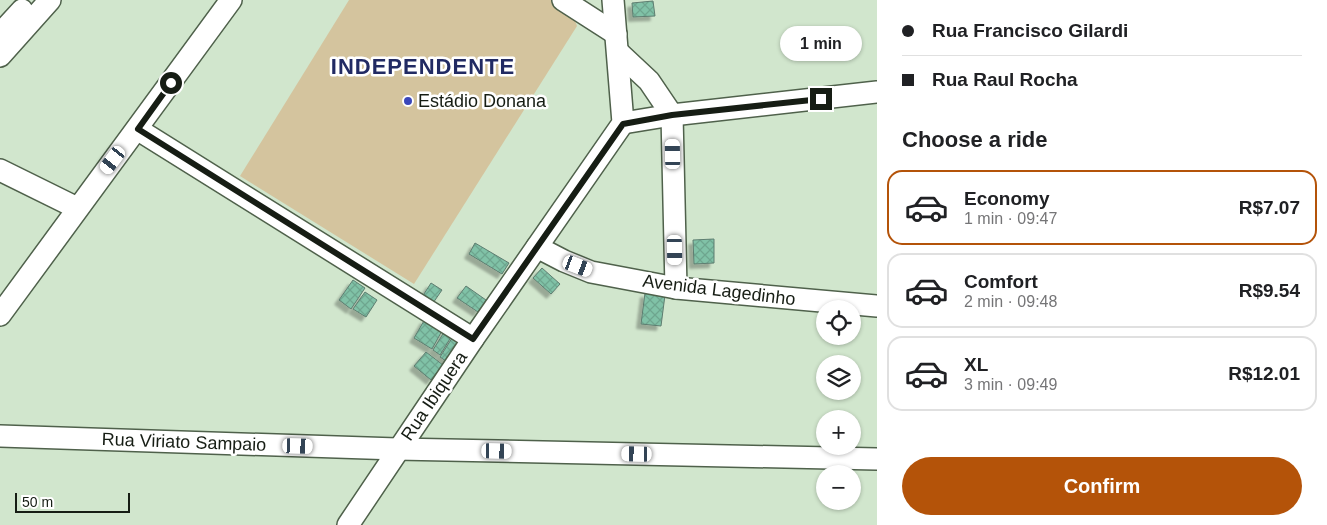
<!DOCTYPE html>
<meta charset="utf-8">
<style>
body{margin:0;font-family:Helvetica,sans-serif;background:#f6f6f6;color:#202124;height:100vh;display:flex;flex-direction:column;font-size:19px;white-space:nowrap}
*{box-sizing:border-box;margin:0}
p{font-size:16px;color:#757577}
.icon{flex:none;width:28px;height:28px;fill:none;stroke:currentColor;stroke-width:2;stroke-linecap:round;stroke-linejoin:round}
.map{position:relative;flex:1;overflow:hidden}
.sheet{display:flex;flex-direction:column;background:#fff;width:450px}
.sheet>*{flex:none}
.guide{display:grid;align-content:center;height:110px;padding:0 25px;background:#fff}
.fabs{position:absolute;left:816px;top:300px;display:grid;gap:10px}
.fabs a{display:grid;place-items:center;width:45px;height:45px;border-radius:50%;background:#fff;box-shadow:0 1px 4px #0004;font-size:25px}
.scale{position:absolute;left:15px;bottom:12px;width:115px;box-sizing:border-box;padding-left:5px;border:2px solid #161d14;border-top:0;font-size:14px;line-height:18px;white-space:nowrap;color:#161d14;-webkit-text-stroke:4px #fff;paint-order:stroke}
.end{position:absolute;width:22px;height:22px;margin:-11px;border:6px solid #161d14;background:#fff;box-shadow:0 0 0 2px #fff}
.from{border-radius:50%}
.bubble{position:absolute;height:35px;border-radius:18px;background:#fff;box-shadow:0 1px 4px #0004;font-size:16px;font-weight:700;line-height:35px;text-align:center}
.car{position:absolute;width:15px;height:30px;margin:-15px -8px;border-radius:6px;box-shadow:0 0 4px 1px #0007;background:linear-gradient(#fff 24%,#345 0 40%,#fff 0 76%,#345 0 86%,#fff 0)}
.guide b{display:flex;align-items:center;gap:18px;height:48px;font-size:19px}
.guide b+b{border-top:1px solid #e0e0e0}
.guide i{width:12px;height:12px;background:#202124}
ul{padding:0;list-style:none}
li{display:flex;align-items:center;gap:15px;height:75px;margin:0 10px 8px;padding:0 15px;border:2px solid #e0e0e0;border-radius:15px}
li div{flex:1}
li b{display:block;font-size:19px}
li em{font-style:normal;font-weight:700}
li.on{border-color:#b45309}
li>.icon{width:45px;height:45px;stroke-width:1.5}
h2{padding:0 25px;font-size:22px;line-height:60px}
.button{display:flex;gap:10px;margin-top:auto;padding:10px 25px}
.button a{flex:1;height:58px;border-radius:30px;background:#b45309;color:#fff;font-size:20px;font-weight:700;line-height:58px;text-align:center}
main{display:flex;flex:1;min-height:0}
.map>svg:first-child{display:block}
.pitch{fill:#d4c49e}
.building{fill:url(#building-cross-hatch);stroke:#5e7d70;filter:url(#shadow)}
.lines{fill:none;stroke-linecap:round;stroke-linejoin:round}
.minor-casing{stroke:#4f614b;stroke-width:24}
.minor{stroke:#fff;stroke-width:21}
.route{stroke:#161d14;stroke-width:6}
.poi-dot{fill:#3a47ba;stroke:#fff;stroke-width:2}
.labels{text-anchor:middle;stroke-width:5;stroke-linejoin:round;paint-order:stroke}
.poi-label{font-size:18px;fill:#161d14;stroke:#fff;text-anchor:start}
.street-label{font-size:18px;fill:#161d14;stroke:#fff}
.district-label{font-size:22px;font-weight:bold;letter-spacing:1px;fill:#212a63;stroke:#fff}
</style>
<main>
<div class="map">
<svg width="877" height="525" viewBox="0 0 877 525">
<defs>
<pattern id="building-cross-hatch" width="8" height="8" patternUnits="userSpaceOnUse" patternTransform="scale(1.25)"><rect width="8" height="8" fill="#80c2a7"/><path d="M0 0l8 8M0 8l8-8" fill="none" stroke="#6ea68f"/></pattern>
<filter id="shadow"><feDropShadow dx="-4.5" dy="4.5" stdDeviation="1" flood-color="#0004"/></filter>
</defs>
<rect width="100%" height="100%" fill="#d1e6cd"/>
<polygon class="pitch" points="349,0 556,0 571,10 577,26 414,284 240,176"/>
<g class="building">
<polygon points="653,1 655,16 633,17 632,3"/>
<polygon points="714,239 714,263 694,264 693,240"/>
<polygon points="475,243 509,263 502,274 469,254"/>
<polygon points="542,268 560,284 551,294 533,278"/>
<polygon points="353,280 365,288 351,309 339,300"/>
<polygon points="431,283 442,290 433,303 422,297"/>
<polygon points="466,286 486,300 478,312 457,298"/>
<polygon points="365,292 377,300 366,317 353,309"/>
<polygon points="645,293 665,295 661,326 641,324"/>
<polygon points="425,319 443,329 432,349 414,338"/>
<polygon points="446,329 453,334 440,355 433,350"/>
<polygon points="454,335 463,341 449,363 440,357"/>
<polygon points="426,352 443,365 431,380 414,366"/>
</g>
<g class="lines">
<defs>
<g id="minor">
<polyline points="563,0 616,34"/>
<polyline points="0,34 22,10"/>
<polyline points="618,52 649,81 672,115 676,288"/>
<polyline points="0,56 50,0"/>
<polyline points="623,123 672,115 877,92"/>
<polyline points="137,129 473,339"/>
<polyline points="0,170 77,208"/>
<polyline points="537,247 564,261 591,272 676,288 877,306"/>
<polyline points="0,315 231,0"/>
<polyline points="0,436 397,449 877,459"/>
<polyline points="348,525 473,339 623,123 613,0"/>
</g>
</defs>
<use href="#minor" class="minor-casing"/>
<use href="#minor" class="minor"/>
</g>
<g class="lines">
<polyline class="route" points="171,83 138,129 473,339 623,124 672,115 821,99"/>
</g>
<circle class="poi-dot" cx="408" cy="101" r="5"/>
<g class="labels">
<g class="poi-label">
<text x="418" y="107">Estádio Donana</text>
</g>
<g class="street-label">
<text transform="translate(719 290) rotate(7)" y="6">Avenida Lagedinho</text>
<text transform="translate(434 396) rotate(-56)" y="6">Rua Ibiquera</text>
<text transform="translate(184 442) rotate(2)" y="6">Rua Viriato Sampaio</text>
</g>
<g class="district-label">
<text x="423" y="74">INDEPENDENTE</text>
</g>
</g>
</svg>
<div class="fabs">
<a><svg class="icon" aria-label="locate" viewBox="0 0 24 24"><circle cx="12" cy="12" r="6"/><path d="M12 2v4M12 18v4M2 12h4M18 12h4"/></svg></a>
<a><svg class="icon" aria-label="layers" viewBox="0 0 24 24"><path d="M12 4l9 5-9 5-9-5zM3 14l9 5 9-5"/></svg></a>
<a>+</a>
<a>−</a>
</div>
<div class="scale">50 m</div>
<i class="end from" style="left:171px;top:83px"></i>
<i class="end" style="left:821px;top:99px"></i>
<div class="bubble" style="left:780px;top:26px;width:82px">1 min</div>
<i class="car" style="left:673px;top:154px;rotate:359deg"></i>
<i class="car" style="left:113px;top:160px;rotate:217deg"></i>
<i class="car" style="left:675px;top:250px;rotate:179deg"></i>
<i class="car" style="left:578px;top:266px;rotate:111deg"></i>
<i class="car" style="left:298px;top:446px;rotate:92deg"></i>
<i class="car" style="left:497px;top:451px;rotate:91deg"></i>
<i class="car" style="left:637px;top:454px;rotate:271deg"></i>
</div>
<section class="sheet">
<div class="guide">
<b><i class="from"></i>Rua Francisco Gilardi</b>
<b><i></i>Rua Raul Rocha</b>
</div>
<h2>Choose a ride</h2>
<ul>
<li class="on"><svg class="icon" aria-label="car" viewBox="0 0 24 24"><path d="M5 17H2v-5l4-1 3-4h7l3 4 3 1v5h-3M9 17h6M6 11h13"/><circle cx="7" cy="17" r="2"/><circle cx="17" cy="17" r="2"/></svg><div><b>Economy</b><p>1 min · 09:47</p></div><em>R$7.07</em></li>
<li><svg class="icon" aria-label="car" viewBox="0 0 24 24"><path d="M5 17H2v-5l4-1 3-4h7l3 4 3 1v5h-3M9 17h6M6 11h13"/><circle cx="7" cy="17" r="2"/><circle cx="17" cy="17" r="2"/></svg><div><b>Comfort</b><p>2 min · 09:48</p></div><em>R$9.54</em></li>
<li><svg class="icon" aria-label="car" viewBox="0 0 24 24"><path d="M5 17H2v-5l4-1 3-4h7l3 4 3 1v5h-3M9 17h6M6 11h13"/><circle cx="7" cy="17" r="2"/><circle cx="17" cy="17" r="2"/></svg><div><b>XL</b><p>3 min · 09:49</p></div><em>R$12.01</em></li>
</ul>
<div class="button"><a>Confirm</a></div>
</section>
</main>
